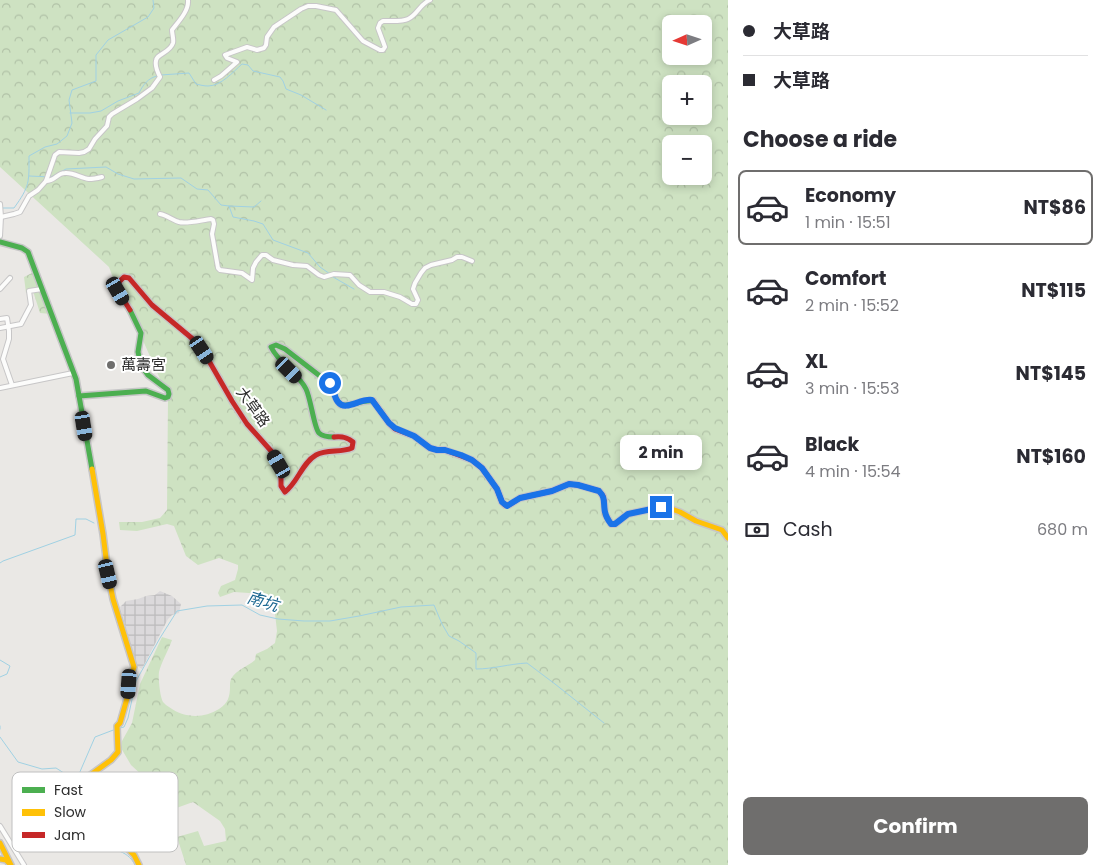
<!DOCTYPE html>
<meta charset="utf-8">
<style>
body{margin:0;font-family:Poppins,"Noto Sans TC",sans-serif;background:#f7f7f7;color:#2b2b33;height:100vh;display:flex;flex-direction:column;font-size:19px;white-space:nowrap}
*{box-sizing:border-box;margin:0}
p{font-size:16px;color:#7c7c81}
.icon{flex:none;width:28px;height:28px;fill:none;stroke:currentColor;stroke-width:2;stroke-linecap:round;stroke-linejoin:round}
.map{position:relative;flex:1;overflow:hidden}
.drawer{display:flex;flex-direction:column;background:#fff;width:375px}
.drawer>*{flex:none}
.hud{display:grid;align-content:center;height:110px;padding:0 15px;background:#fff}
.needle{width:32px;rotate:267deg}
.tools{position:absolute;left:662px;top:15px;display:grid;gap:10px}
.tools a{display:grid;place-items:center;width:50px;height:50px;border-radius:8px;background:#fff;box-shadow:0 2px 8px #0003;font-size:25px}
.end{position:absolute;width:22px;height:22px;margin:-11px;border:6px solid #1a73e8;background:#fff;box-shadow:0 0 0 2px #fff}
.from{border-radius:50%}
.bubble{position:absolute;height:35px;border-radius:8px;background:#fff;box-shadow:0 2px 8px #0003;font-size:16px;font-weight:700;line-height:35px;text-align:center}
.car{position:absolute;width:15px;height:30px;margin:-15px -8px;border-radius:6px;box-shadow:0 0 4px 1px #0007;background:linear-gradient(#222 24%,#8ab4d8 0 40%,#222 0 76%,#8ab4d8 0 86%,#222 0)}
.hud b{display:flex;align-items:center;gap:18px;height:48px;font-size:19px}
.hud b+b{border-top:1px solid #e1e1e2}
.hud i{width:12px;height:12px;background:#2b2b33}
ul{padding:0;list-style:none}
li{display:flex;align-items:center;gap:15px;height:75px;margin:0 10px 8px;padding:0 5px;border:2px solid transparent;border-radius:8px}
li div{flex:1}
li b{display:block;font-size:19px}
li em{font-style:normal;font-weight:700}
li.selected{border-color:#6f6e6d}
li>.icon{width:45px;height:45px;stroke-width:1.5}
h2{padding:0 15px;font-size:22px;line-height:60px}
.pay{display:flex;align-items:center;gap:12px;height:55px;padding:0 15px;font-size:19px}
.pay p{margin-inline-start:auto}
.action{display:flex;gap:10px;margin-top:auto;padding:10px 15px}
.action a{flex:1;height:58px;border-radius:8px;background:#6f6e6d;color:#fff;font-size:20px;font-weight:700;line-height:58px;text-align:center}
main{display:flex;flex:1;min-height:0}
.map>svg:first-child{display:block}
.industrial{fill:url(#industrial-grid)}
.forest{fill:url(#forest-crowns);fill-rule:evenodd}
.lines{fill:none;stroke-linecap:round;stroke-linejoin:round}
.stream{stroke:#a0d1e3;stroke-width:1}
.street-casing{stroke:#c7c6c7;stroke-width:6}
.fast-casing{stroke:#c7c6c7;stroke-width:8}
.slow-casing{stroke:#c7c6c7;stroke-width:8}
.jam-casing{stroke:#c7c6c7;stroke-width:8}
.street{stroke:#fcfcfb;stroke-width:4}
.fast{stroke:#4caf50;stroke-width:5}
.slow{stroke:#ffc107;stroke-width:5}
.jam{stroke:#c62828;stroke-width:5}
.route{stroke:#1a73e8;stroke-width:6}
.poi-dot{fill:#6f6e6d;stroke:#fff;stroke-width:2}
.labels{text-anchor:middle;stroke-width:4;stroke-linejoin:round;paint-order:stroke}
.poi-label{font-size:15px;fill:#2d2d2d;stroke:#fff;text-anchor:start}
.street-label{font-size:15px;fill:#2d2d2d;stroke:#fff}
.water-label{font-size:16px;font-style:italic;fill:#1d6891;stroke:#fff}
.key{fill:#fff;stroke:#c0c0c0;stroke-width:1}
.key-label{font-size:14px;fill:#2d2d2d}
</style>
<main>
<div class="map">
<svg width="728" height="865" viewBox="0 0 728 865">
<defs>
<pattern id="industrial-grid" width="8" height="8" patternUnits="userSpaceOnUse" patternTransform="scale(1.25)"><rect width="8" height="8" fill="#dbd9db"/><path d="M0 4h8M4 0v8" fill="none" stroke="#bcbbbc"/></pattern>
<pattern id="forest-crowns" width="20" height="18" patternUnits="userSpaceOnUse" patternTransform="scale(1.25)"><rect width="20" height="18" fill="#cee2c2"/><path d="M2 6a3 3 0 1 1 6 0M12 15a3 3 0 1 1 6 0" fill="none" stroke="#b1c2a7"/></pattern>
</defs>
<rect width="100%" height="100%" fill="#eae8e5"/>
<polygon class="industrial" points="160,591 172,596 181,604 179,613 172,615 168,619 142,669 137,666 120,607 126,601 138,599 146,596 155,595"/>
<g class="forest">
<path d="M 0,0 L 728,0 L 728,865 L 186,865 L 177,837 L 198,831 L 204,846 L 226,841 L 225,829 L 220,821 L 193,802 L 171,810 L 162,807 L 145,778 L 131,765 L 121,748 L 122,741 L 132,723 L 140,684 L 162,637 L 172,640 C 169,649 161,663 159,672 C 158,678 160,697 163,702 C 165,704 167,706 169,707 C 184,718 203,719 219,709 C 228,703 230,697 230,686 C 230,683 230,682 231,679 C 237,669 247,667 255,660 L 256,654 L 267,649 L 275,643 L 277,631 L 274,605 L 263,594 L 234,592 L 220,597 L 218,593 L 221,586 L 235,580 L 238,569 L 238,565 L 219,558 L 198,565 L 186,556 L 174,526 L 167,524 L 137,531 L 120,530 L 119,522 L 142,522 L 160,518 L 167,510 L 168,397 L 141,336 L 118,291 L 109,267 L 0,167 ZM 671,24 L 704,24 L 704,56 L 671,56 ZM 671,84 L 704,84 L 704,116 L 671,116 ZM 671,144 L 704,144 L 704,176 L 671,176 Z"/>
<polygon points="34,272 51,314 40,313 33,291 26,293 24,277"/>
</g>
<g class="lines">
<g class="stream">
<path d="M 161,75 L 189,73 L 196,84 C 200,85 204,86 208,86 C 221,86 233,72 242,64 L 248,65 L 253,71 L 280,77 L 283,81 L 286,89 L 301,95 L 326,110"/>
<path d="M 70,113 L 90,113 L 101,111 L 118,101 L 139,93 C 143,85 148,78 157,76"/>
<polyline points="29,176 51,177 66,169 106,167 118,174 134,179 181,178 197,189 208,190 221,205 229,206 233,217 254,221 263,224 273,240 308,253 320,267 330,274"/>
<polyline points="229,206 254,207 261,201"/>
<path d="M 0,208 L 14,208 C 30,186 29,182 29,156 L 45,147 L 57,144 L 67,136 L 72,123 L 69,100 L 72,90 L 96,81 L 96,55 L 108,40 L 148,17 L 154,8 L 153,0"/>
<polyline points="333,277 354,289"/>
<polyline points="0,563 3,561 75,535 76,519 86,519 94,523"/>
<polyline points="0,660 10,666 7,674 0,677"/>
<polyline points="0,726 0,729"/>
<path d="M 120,728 L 124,727 L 128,718 L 136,681 L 160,638 L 177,611 L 207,606 L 242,605 L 260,615 L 278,619 L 304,621 L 330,621 L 359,616 L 401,607 L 434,605 L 442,624 L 449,636 L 459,641 L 476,653 L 476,669 C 493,669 509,664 527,663 L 555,684 L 604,723"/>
<path d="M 116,729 L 95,737 L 79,774 L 81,833 C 85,836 90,841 94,843 C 109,850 127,848 135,865"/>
<polyline points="0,737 18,762 42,769 56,768 78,782"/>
</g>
<defs>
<g id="street">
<path d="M 214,80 L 221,76 L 237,62 L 227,58 L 225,55 L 247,47 L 257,50 L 264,48 L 266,45 L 267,37 L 274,27 L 301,9 L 308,6 L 316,6 L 336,10 L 363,41 L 380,50 L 383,50 L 385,47 L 378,28 L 380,23 L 383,21 C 391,21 402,22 408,19 C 417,15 420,4 430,0"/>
<path d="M 46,181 L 55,155 L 59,152 L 79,153 L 84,152 L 89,149 L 95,139 L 107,126 L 109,117 L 112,114 L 137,99 L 152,88 L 160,77 C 158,73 155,65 156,61 C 156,54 170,53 173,43 C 174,39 172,34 172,30 C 178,22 189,11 188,0"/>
<polyline points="0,204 1,217 0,236"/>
<path d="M 160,214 C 167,215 172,220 179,222 C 187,224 202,220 211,219 L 213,220 L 214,224 L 212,234 L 218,268 L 220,270 L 242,273 L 252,280 L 253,268 L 256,262 L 262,255 L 266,255 L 273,260 L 293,265 L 307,266 L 319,275 L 324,277 L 334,274 L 350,275 L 359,285 L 370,292 L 384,292 L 400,297 L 412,304 L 416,304 L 418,300 L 413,289 L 415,283 L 421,273 L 425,268 L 431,265 L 452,260 L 457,257 L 462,257 L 472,261"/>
<path d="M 1,217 L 14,214 L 20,212 L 29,196 L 38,190 L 46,181 C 55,181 57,173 65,173 C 73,172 81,178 89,179 C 93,179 98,178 102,177"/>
<polyline points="0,289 10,278"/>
<polyline points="0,319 7,318 9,331 9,339 3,359 12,385"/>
<polyline points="0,328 21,324 31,305 29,291 42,289"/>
<polyline points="0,388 73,373"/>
<polyline points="0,826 24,865"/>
</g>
<g id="fast">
<polyline points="0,242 22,248 28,252 76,379 92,469"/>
<polyline points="79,396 146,391 165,398 168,397 169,394 168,390 148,375 141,365 138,352 141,333 130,310"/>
<path d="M 334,437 C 329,437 323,437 319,433 C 314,428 311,399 306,389 C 298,373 280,365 271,347 L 276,345 L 285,349 L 329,383 C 334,390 334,399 341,405 C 352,407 362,399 373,401"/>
</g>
<g id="slow">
<polyline points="92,469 103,534 108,574 113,599 134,667 133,670 129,673 128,695 120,723 117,726 118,752 111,760 89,776 84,785 85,829 89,836 95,840 119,845 127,848 134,855 139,865"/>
<polyline points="604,501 605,514 611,524 615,524 628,514 661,507 669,508 680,512 696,521 722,530 728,538"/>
<polyline points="0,843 11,865"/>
<polyline points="0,859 6,860 9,863"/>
</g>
<g id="jam">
<path d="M 130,310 L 118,291 L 118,283 L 124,277 L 129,278 L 152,305 L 194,340 L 209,361 L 232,401 L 247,424 L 272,452 L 279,464 L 281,471 L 281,486 L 285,492 C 298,482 302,463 316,455 C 327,449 341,453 352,448 L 353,442 C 347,437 342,436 334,437"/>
<polyline points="373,401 389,423 395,429 414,436 430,448 437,450 445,450 472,460 482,468 497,489 502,502 505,505 509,505 520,498 552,491 569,484 578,485 599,491 603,496 604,501"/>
</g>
</defs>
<use href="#street" class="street-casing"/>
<use href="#fast" class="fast-casing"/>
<use href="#slow" class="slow-casing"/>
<use href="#jam" class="jam-casing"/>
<use href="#street" class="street"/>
<use href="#fast" class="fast"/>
<use href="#slow" class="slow"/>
<use href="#jam" class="jam"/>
</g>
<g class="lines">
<path class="route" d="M 330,383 C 335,389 333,396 338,402 C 346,412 360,398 372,400 L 389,423 L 395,428 L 414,436 L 430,448 L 437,450 L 445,450 L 461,455 L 472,460 L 482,468 L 497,489 L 502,502 L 507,506 L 520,498 L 552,491 L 569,484 L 578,485 L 599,491 C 606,498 603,503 605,512 C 606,517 608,520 611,524 L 615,524 L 628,514 L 661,507"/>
</g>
<circle class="poi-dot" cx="111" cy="365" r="5"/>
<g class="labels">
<g class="poi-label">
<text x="121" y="370">萬壽宮</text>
</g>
<g class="street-label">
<text transform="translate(253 407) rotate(54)" y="5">大草路</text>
</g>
<g class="water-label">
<text transform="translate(263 601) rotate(17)" y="6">南坑</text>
</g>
</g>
<rect x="12" y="772" width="166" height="80" rx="8" class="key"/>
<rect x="22" y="787" width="23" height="6" fill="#4caf50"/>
<rect x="22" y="809" width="23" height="7" fill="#ffc107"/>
<rect x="22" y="832" width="23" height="6" fill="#c62828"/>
<g class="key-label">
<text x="54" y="795">Fast</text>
<text x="54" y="817">Slow</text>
<text x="54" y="840">Jam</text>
</g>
</svg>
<div class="tools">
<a><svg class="needle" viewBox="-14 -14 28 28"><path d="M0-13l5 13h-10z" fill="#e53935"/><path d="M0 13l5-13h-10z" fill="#7c7c81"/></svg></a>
<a>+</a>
<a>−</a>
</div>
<i class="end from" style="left:330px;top:383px"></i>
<i class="end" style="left:661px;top:507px"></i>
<div class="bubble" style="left:620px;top:435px;width:82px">2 min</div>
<i class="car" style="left:118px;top:291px;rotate:150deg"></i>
<i class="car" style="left:202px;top:350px;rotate:146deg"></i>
<i class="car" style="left:289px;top:370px;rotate:135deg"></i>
<i class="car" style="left:84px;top:426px;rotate:171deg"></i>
<i class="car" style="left:279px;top:464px;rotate:330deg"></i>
<i class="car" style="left:108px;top:574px;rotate:167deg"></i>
<i class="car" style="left:129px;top:684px;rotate:184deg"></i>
</div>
<section class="drawer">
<div class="hud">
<b><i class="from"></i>大草路</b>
<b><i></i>大草路</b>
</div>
<h2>Choose a ride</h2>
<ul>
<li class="selected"><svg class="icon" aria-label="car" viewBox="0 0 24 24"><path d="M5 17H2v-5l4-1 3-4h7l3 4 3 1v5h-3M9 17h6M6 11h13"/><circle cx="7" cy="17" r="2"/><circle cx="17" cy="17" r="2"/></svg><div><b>Economy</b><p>1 min · 15:51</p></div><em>NT$86</em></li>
<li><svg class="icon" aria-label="car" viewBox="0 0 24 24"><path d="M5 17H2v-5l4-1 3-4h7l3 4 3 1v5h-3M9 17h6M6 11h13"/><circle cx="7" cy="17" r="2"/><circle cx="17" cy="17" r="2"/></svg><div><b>Comfort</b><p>2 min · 15:52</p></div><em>NT$115</em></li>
<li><svg class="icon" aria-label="car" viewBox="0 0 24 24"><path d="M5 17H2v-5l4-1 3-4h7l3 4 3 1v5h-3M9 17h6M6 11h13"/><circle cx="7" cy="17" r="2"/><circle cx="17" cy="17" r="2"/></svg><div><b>XL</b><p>3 min · 15:53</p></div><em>NT$145</em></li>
<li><svg class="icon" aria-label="car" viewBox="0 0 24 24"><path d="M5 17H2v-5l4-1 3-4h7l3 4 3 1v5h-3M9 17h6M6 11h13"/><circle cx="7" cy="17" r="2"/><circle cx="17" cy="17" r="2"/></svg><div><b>Black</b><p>4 min · 15:54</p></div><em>NT$160</em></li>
</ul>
<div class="pay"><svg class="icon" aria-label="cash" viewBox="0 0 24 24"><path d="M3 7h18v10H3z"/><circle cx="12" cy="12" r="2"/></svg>Cash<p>680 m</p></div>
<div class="action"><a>Confirm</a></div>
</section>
</main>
